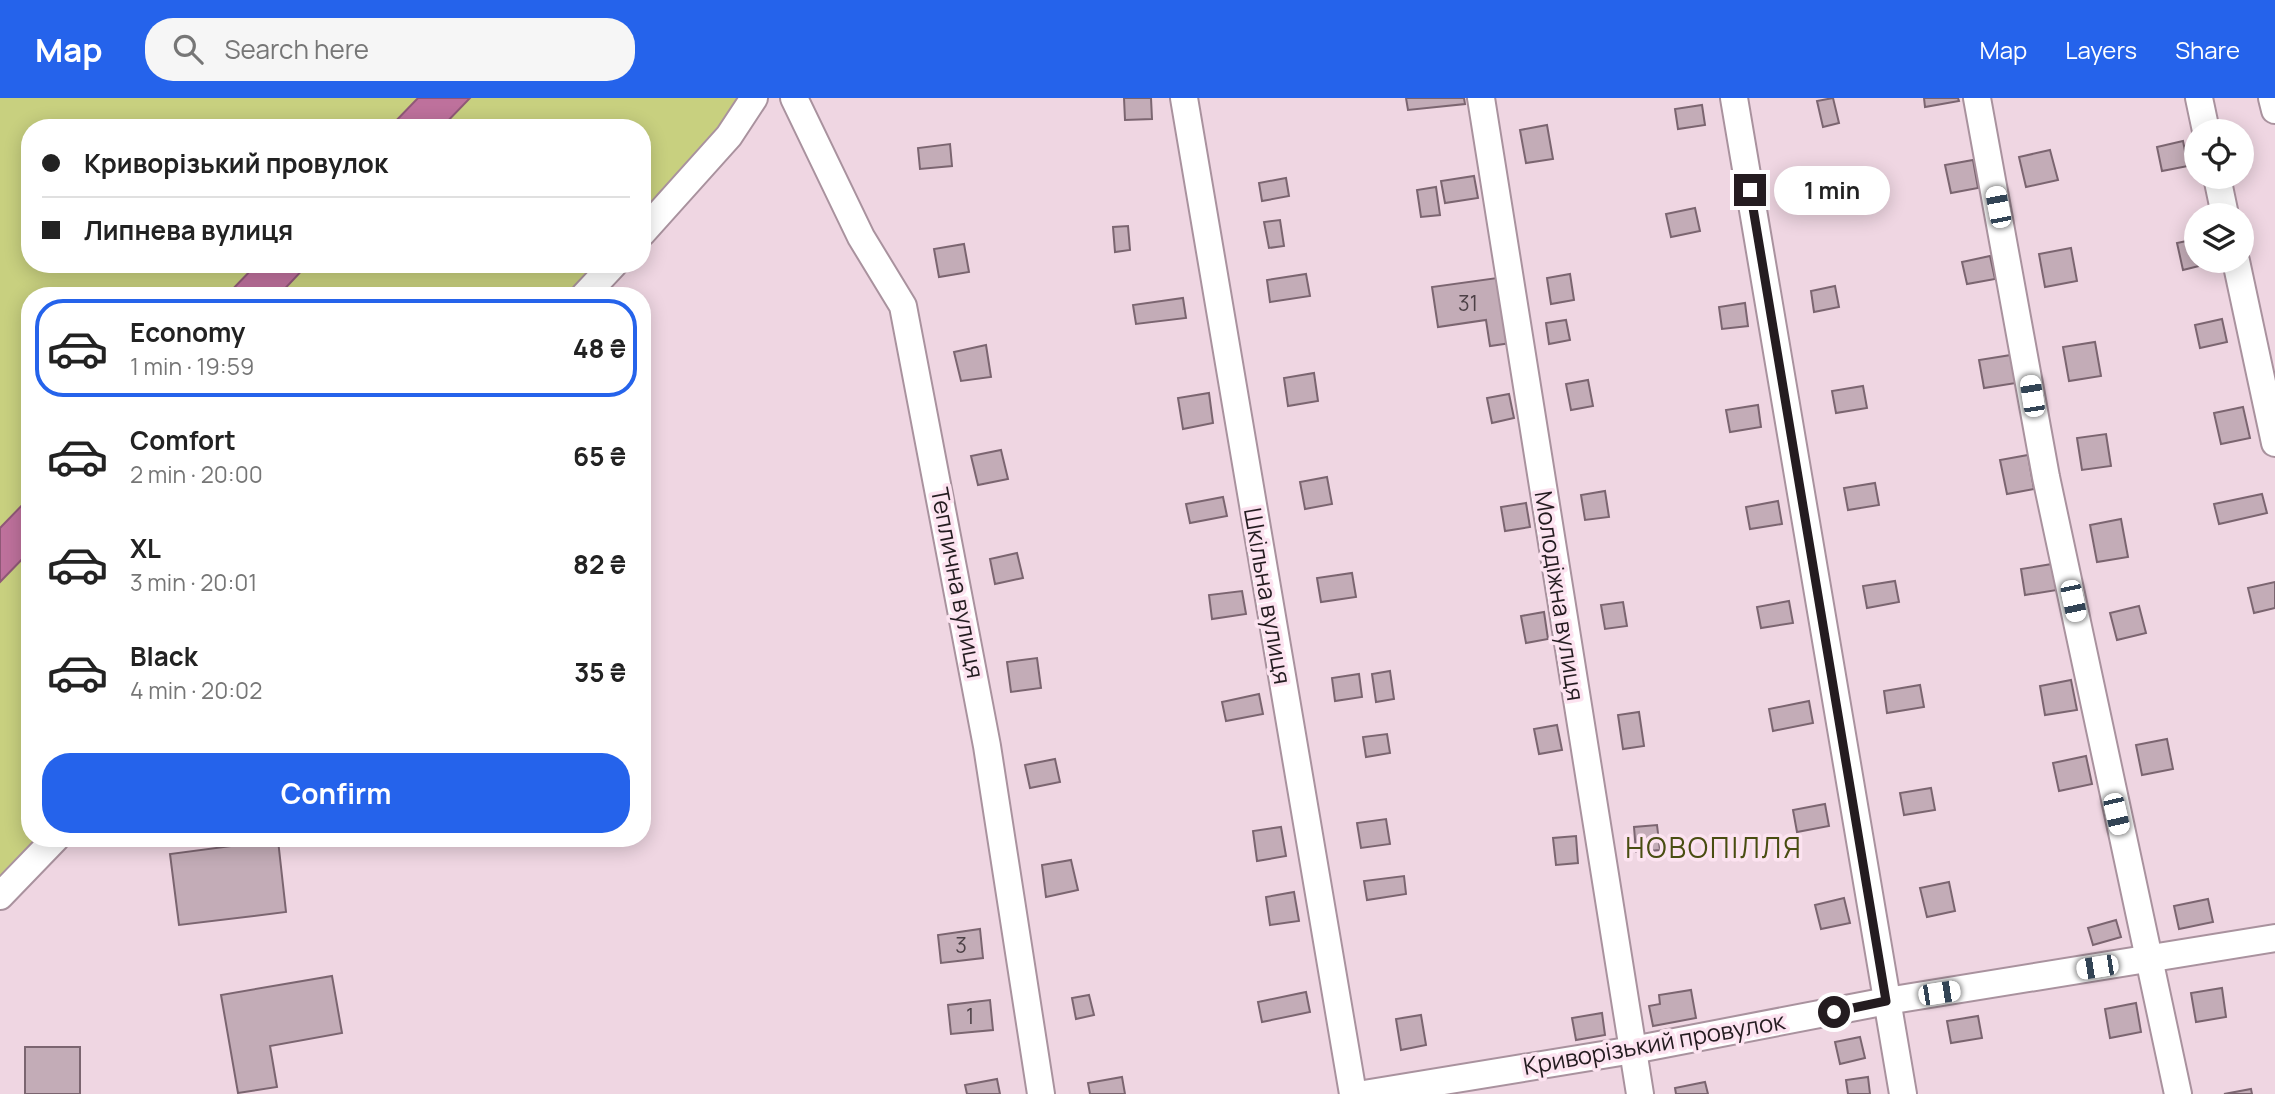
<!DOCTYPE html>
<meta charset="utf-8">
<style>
body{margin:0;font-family:Manrope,sans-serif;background:#f6f6f6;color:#222;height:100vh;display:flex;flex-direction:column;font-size:26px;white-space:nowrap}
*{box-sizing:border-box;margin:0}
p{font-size:23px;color:#767676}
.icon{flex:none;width:38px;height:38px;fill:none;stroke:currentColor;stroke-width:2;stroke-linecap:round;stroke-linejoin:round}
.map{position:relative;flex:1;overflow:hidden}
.panel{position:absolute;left:21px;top:189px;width:630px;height:560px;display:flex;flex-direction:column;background:#fff;border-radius:28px;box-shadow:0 4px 18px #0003}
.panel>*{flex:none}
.top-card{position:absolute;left:21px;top:21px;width:630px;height:154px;border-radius:28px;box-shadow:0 4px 18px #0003;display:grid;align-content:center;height:154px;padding:0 21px;background:#fff}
.buttons{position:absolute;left:2184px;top:21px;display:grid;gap:14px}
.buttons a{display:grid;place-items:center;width:70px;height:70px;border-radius:50%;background:#fff;box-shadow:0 4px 18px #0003;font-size:35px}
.end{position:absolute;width:32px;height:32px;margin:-16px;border:9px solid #241c20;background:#fff;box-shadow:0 0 0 4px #fff}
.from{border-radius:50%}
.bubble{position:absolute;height:49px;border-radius:24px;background:#fff;box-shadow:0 4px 18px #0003;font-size:23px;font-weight:700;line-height:49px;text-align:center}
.car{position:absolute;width:21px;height:42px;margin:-21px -10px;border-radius:9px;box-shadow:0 0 5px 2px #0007;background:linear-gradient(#fff 24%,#345 0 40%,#fff 0 76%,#345 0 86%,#fff 0)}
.top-card b{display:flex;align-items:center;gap:24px;height:66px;font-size:26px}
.top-card b+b{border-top:2px solid #e0e0e0}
.top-card i{width:18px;height:18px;background:#222}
ul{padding:12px 0 0;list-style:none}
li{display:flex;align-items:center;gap:21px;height:98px;margin:0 14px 10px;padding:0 7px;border:4px solid transparent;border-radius:28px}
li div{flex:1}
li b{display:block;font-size:26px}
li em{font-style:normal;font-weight:700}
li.on{border-color:#2563eb}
li>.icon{width:63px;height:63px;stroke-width:1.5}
.cta{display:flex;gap:14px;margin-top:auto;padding:14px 21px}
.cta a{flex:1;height:80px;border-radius:28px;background:#2563eb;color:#fff;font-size:28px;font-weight:700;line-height:80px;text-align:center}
header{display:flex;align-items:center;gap:42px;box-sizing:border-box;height:98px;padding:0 35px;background:#2563eb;color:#fff}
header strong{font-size:33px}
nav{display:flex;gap:38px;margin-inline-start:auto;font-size:24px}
.search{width:490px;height:63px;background:#f6f6f6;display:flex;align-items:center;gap:18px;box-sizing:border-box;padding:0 24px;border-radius:28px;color:#767676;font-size:26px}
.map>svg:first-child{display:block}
.green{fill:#c8d07f}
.water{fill:#be719c;stroke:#905877;stroke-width:2}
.building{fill:#c3acb7;stroke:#7b6570;stroke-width:2}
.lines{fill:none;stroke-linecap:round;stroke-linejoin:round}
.minor-casing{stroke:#a9929e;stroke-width:30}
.minor{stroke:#fff;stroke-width:26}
.route{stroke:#241c20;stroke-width:9}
.labels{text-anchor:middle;stroke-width:7;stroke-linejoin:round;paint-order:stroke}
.number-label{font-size:21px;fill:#4c4046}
.street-label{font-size:24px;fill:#241c20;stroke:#fce3f0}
.quarter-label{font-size:28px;letter-spacing:2px;fill:#494d11;stroke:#fce3f0}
</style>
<header>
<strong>Map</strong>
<div class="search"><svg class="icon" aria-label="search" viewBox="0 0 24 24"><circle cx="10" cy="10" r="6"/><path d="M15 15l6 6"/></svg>Search here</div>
<nav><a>Map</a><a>Layers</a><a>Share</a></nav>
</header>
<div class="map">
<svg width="2275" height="996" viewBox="0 0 2275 996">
<rect width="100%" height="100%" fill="#efd6e2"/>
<g class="green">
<polygon points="0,0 418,0 389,30 30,30 30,166 257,166 226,198 30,198 30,399 0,430"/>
<polygon points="470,0 754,0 642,135 642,30 441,30"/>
<polygon points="308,166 614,166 584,198 278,198"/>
<polygon points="30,453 30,740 56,740 0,798 0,484"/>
</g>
<g class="water">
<polygon points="418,0 470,0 441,30 389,30"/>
<polygon points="257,166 308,166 278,198 226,198"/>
<polygon points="30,399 30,453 0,484 0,430"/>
</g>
<g class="building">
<polygon points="1124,0 1151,0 1152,21 1125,22"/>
<polygon points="1406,0 1464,0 1465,6 1408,12"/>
<polygon points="1833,0 1839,25 1823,29 1817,3"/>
<polygon points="1924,0 1958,0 1959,3 1925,9"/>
<polygon points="1702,7 1705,27 1678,31 1675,11"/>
<polygon points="1547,27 1553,61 1526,65 1520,32"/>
<polygon points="2183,43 2188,68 2162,73 2157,49"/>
<polygon points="950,46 952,68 920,71 918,50"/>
<polygon points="2050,52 2058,82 2026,89 2019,59"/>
<polygon points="1973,62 1978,90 1951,95 1945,67"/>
<polygon points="1474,78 1478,100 1445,105 1441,83"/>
<polygon points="1286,80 1289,98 1262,103 1259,85"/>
<polygon points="1821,84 1827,106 1799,113 1794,92"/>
<polygon points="1436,89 1440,117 1421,119 1417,92"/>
<polygon points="1695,110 1700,133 1671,139 1666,116"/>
<polygon points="1280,122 1284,148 1269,150 1264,124"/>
<polygon points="1128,128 1130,152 1115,154 1113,129"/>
<polygon points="2196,141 2196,163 2211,165 2183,172 2177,145"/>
<polygon points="964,146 969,174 939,179 934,151"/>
<polygon points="2071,150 2077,183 2045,189 2039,156"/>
<polygon points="1990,158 1995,181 1967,186 1962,164"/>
<polygon points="1306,176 1310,198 1270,204 1267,182"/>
<polygon points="1570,176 1574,202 1551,206 1547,180"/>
<polygon points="1497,180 1518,244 1490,248 1486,222 1438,229 1432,189"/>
<polygon points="1835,188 1839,209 1814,214 1811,193"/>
<polygon points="1183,200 1186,220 1136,226 1133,207"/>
<polygon points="1745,205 1748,228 1722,231 1719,209"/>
<polygon points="2222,221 2227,244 2200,250 2195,227"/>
<polygon points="1566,222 1570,242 1549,246 1546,225"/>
<polygon points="2095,244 2101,278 2069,283 2063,249"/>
<polygon points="986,247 991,279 961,283 954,254"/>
<polygon points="2011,257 2016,285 1984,290 1979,262"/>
<polygon points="1314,275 1318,303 1288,308 1284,280"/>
<polygon points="1588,282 1593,308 1571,312 1566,286"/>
<polygon points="1863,288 1867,310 1836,315 1832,293"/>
<polygon points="1209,295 1213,325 1183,331 1178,300"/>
<polygon points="1509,296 1514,320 1492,325 1487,300"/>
<polygon points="1758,307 1761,329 1730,334 1726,312"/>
<polygon points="2243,309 2250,340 2221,346 2214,315"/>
<polygon points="2106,336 2111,368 2082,372 2077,340"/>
<polygon points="1001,352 1008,381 978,387 971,358"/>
<polygon points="2028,357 2034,391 2007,396 2000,362"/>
<polygon points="1327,379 1332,406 1305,411 1300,384"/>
<polygon points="1875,385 1879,407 1848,412 1844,390"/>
<polygon points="1605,393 1609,419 1585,422 1581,397"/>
<polygon points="2262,396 2267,415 2219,426 2214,406"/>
<polygon points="1223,399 1227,418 1190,425 1186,406"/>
<polygon points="1778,403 1782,426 1750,431 1746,409"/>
<polygon points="1526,405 1530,429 1505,433 1501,409"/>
<polygon points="2121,421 2128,459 2097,464 2090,427"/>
<polygon points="1017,455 1023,480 995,486 990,461"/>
<polygon points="2052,466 2057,492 2025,497 2021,471"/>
<polygon points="1352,475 1356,499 1321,504 1317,480"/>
<polygon points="1895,483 1899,504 1867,510 1863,488"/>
<polygon points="2275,484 2275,510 2254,515 2248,490"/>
<polygon points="1242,493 1246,516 1212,521 1209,497"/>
<polygon points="1789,503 1793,525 1761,530 1757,509"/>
<polygon points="1623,504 1627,528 1605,531 1601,507"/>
<polygon points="2139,508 2146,535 2117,542 2110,515"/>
<polygon points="1544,514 1548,541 1526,545 1521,518"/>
<polygon points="1037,560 1041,590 1011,594 1007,564"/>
<polygon points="1390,573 1394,601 1376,604 1372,576"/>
<polygon points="1359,576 1362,599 1335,603 1332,580"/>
<polygon points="2071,582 2077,612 2045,617 2040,588"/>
<polygon points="1920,587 1924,609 1887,615 1884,593"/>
<polygon points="1259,596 1263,616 1226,623 1222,604"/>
<polygon points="1809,603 1813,625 1773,633 1769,611"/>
<polygon points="1639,614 1644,648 1623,651 1618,617"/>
<polygon points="1557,627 1562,652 1539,656 1534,631"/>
<polygon points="1387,636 1390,655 1366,659 1363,639"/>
<polygon points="2167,641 2173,671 2142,677 2136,647"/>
<polygon points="2086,658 2092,686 2059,693 2053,665"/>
<polygon points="1055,661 1060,684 1030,690 1025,667"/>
<polygon points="1931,690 1935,712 1904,717 1900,695"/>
<polygon points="1825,706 1829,728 1797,734 1793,712"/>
<polygon points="1386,721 1390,746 1361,750 1357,725"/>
<polygon points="1657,727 1660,752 1636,754 1634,729"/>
<polygon points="1281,729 1286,758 1257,763 1253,733"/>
<polygon points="1576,738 1578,765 1556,767 1553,740"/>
<polygon points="278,742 286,814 179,827 170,756"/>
<polygon points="1071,762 1078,792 1046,799 1042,767"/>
<polygon points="1404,778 1406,796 1367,802 1364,783"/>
<polygon points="1949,784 1955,813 1927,819 1920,790"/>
<polygon points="1294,794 1299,823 1270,827 1266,799"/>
<polygon points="1844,800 1850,825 1821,831 1815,807"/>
<polygon points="2208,801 2213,824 2179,831 2174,808"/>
<polygon points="2116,822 2121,839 2093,847 2088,830"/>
<polygon points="980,831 983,860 941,865 938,837"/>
<polygon points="332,878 342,935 270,948 277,989 238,995 221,897"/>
<polygon points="2222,890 2226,919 2196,924 2191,895"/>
<polygon points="1691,892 1696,920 1653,928 1649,908 1660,906 1659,897"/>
<polygon points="1306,894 1310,914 1262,924 1258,904"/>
<polygon points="1089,897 1094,917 1076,921 1072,900"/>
<polygon points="990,902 993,932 951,936 948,907"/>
<polygon points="2136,905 2141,934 2110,940 2105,911"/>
<polygon points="1602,915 1605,937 1576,942 1572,920"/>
<polygon points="1421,917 1426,947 1401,952 1396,921"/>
<polygon points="1978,918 1982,940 1951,945 1947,923"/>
<polygon points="1860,939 1865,960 1840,966 1835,944"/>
<rect x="25" y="949" width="55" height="47"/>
<polygon points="1122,979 1125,996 1090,996 1088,985"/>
<polygon points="1868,979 1870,996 1848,996 1846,982"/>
<polygon points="997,981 1000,996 967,996 965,987"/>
<polygon points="1705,984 1708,996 1676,996 1675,990"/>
<polygon points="2251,991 2252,996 2224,996"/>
</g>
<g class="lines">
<defs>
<g id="minor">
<polyline points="794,0 861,139 903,208 987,648 1041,996"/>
<polyline points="1184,0 1353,996"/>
<polyline points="1481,0 1640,996"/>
<polyline points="1734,0 1903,996"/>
<polyline points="1977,0 2046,379 2178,996"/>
<polyline points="2199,0 2206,33"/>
<polyline points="2272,0 2275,12"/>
<polyline points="2217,79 2225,117"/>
<polyline points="642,135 729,38 754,0"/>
<polyline points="2236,163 2275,345"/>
<polyline points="584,198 614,166"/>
<polyline points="0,798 56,740"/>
<polyline points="1364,996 1633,952 1887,903 2275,840"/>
</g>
</defs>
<use href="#minor" class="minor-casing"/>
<use href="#minor" class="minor"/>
</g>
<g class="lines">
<polyline class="route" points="1750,92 1886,903 1834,914"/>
</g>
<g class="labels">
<g class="number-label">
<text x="1468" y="213">31</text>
<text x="961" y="855">3</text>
<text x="970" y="926">1</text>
</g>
<g class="street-label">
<text transform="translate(957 485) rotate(79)" y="8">Теплична вулиця</text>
<text transform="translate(1267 498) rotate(80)" y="8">Шкільна вулиця</text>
<text transform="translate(1559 498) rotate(81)" y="8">Молодіжна вулиця</text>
<text transform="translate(1654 946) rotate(-10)" y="8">Криворізький провулок</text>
</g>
<g class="quarter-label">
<text x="1714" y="760">НОВОПІЛЛЯ</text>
</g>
</g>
</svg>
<div class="buttons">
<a><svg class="icon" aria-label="locate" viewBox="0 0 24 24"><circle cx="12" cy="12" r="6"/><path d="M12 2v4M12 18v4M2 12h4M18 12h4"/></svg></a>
<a><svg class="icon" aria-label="layers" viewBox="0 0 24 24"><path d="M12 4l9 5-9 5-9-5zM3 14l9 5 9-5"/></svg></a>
</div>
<i class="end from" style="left:1834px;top:914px"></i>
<i class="end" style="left:1750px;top:92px"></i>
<div class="bubble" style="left:1774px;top:68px;width:116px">1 min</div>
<i class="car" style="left:1998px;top:109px;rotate:349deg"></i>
<i class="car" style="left:2032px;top:298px;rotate:351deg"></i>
<i class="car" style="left:2073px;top:503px;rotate:168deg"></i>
<i class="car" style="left:2116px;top:716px;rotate:167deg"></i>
<i class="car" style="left:2097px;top:869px;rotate:261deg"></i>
<i class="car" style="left:1939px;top:895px;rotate:81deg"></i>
<div class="top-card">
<b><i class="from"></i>Криворізький провулок</b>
<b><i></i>Липнева вулиця</b>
</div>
<section class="panel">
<ul>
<li class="on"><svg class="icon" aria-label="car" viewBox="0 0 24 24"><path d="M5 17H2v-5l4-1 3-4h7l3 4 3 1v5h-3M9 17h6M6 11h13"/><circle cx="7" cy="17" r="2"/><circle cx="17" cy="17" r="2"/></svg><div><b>Economy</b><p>1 min · 19:59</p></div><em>48 ₴</em></li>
<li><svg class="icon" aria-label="car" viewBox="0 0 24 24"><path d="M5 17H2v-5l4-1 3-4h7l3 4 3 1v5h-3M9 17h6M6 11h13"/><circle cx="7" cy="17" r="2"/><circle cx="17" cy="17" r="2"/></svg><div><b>Comfort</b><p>2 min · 20:00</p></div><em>65 ₴</em></li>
<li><svg class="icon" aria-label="car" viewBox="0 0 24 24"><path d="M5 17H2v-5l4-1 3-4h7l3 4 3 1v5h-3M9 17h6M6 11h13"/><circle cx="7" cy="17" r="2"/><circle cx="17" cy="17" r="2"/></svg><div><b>XL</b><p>3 min · 20:01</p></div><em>82 ₴</em></li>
<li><svg class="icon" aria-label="car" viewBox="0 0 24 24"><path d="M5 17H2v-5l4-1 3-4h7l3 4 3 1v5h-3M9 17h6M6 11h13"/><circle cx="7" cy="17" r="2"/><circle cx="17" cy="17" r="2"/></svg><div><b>Black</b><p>4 min · 20:02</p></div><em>35 ₴</em></li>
</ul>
<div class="cta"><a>Confirm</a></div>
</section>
</div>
